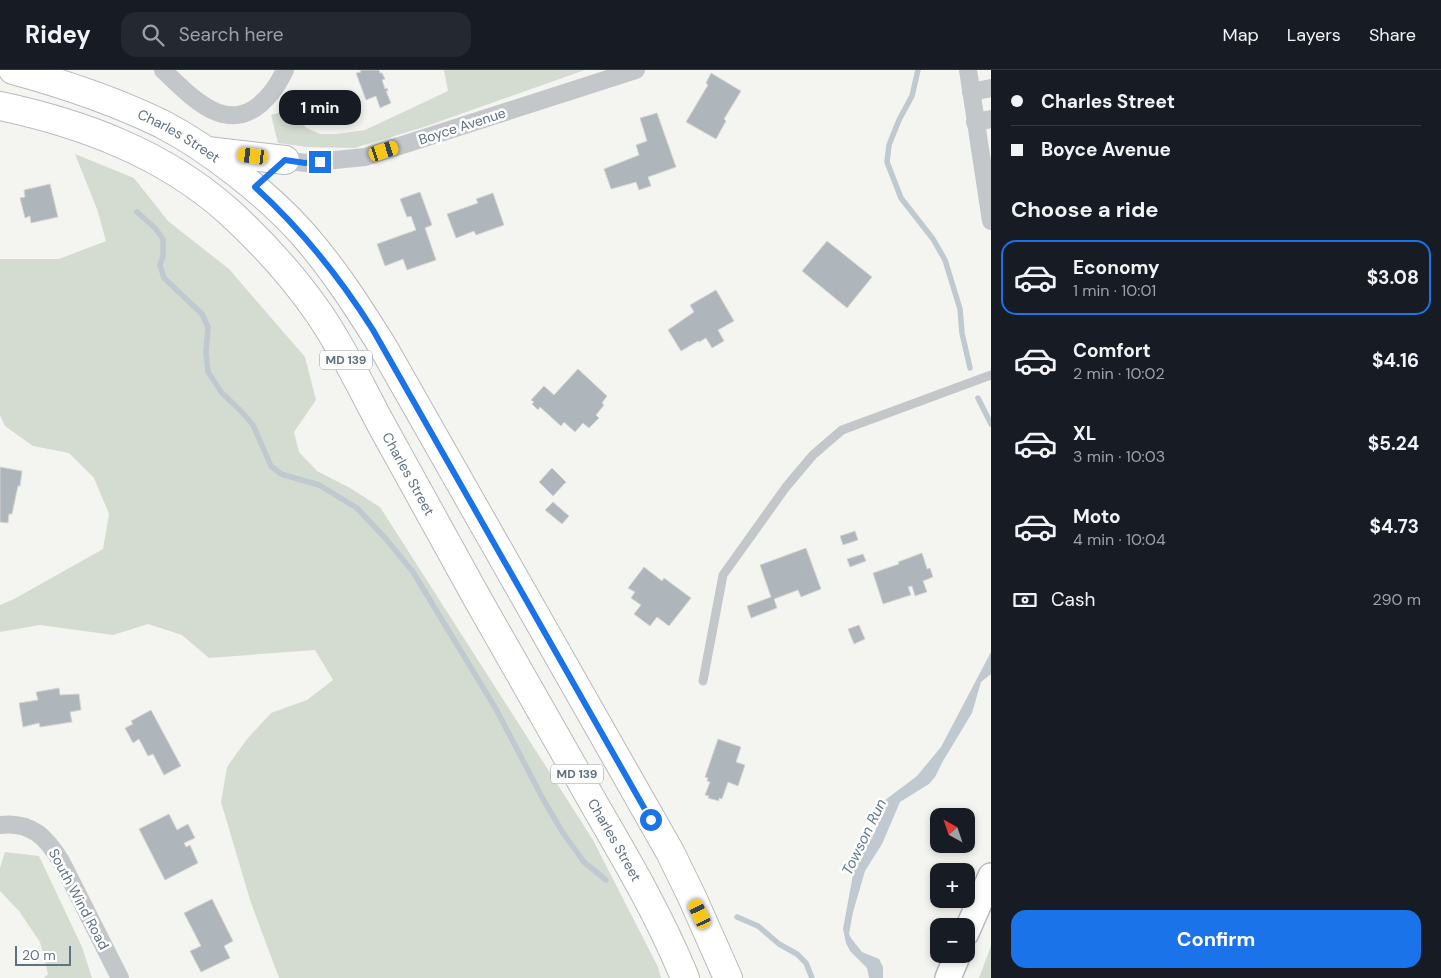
<!DOCTYPE html>
<meta charset="utf-8">
<style>
body{margin:0;font-family:"DM Sans",sans-serif;background:#242831;color:#f1f3f6;height:100vh;display:flex;flex-direction:column;font-size:19px;white-space:nowrap}
*{box-sizing:border-box;margin:0}
p{font-size:16px;color:#9ea1a6}
.icon{flex:none;width:28px;height:28px;fill:none;stroke:currentColor;stroke-width:2;stroke-linecap:round;stroke-linejoin:round}
.map{position:relative;flex:1;overflow:hidden}
.panel{display:flex;flex-direction:column;background:#171b24;width:450px}
.panel>*{flex:none}
.hud{display:grid;align-content:center;height:110px;padding:0 20px;background:#171b24}
.needle{width:32px;rotate:320deg}
.buttons{position:absolute;left:930px;top:738px;display:grid;gap:10px}
.buttons a{display:grid;place-items:center;width:45px;height:45px;border-radius:10px;background:#171b24;box-shadow:0 2px 8px #0003;font-size:25px}
.scale{position:absolute;left:15px;bottom:12px;width:56px;box-sizing:border-box;padding-left:5px;border:2px solid #617184;border-top:0;font-size:14px;line-height:18px;white-space:nowrap;color:#617184;-webkit-text-stroke:4px #fff;paint-order:stroke}
.end{position:absolute;width:22px;height:22px;margin:-11px;border:6px solid #1a73e8;background:#fff;box-shadow:0 0 0 2px #fff}
.from{border-radius:50%}
.bubble{position:absolute;height:35px;border-radius:15px;background:#171b24;box-shadow:0 2px 8px #0003;font-size:16px;font-weight:700;line-height:35px;text-align:center}
.car{position:absolute;width:15px;height:30px;margin:-15px -8px;border-radius:6px;box-shadow:0 0 4px 1px #0007;background:linear-gradient(#f5c518 24%,#345 0 40%,#f5c518 0 76%,#345 0 86%,#f5c518 0)}
.hud b{display:flex;align-items:center;gap:18px;height:48px;font-size:19px}
.hud b+b{border-top:1px solid #363941}
.hud i{width:12px;height:12px;background:#f1f3f6}
ul{padding:0;list-style:none}
li{display:flex;align-items:center;gap:15px;height:75px;margin:0 10px 8px;padding:0 10px;border:2px solid transparent;border-radius:15px}
li div{flex:1}
li b{display:block;font-size:19px}
li em{font-style:normal;font-weight:700}
li.selected{border-color:#1a73e8}
li>.icon{width:45px;height:45px;stroke-width:1.5}
h2{padding:0 20px;font-size:22px;line-height:60px}
.pay{display:flex;align-items:center;gap:12px;height:55px;padding:0 20px;font-size:19px}
.pay p{margin-inline-start:auto}
.button{display:flex;gap:10px;margin-top:auto;padding:10px 20px}
.button a{flex:1;height:58px;border-radius:15px;background:#1a73e8;color:#fff;font-size:20px;font-weight:700;line-height:58px;text-align:center}
header{display:flex;align-items:center;gap:30px;box-sizing:border-box;height:70px;padding:0 25px;background:#171b24;border-bottom:1px solid #363941}
header strong{font-size:24px}
nav{display:flex;gap:28px;margin-inline-start:auto;font-size:18px}
.search{width:350px;height:45px;background:#242831;display:flex;align-items:center;gap:12px;box-sizing:border-box;padding:0 18px;border-radius:15px;color:#9ea1a6;font-size:19px}
main{display:flex;flex:1;min-height:0}
.map>svg:first-child{display:block}
.green{fill:#d4dcd1}
.water{fill:#bfc9cf}
.lines{fill:none;stroke-linecap:round;stroke-linejoin:round}
.stream{stroke:#bfc9cf;stroke-width:5.5}
.building{fill:#aeb5bb;stroke:#d5d6d3}
.secondary-casing{stroke:#b5babf;stroke-width:28}
.primary-casing{stroke:#b6babe;stroke-width:30}
.service{stroke:#c3c7ca;stroke-width:9}
.minor{stroke:#c3c7ca;stroke-width:18}
.secondary{stroke:#fff;stroke-width:25}
.primary{stroke:#fff;stroke-width:28}
.route{stroke:#1a73e8;stroke-width:6}
.labels{text-anchor:middle;stroke-width:5;stroke-linejoin:round;paint-order:stroke}
.shield{fill:#fff;stroke:#909ca9;stroke-width:1}
.shield-label{font-size:12px;font-weight:bold;fill:#617184}
.street-label{font-size:14px;fill:#617184;stroke:#fff}
.water-label{font-size:15px;font-style:italic;fill:#627a88;stroke:#fff}
</style>
<header>
<strong>Ridey</strong>
<div class="search"><svg class="icon" aria-label="search" viewBox="0 0 24 24"><circle cx="10" cy="10" r="6"/><path d="M15 15l6 6"/></svg>Search here</div>
<nav><a>Map</a><a>Layers</a><a>Share</a></nav>
</header>
<main>
<div class="map">
<svg width="991" height="908" viewBox="0 0 991 908">
<rect width="100%" height="100%" fill="#f4f5f0"/>
<g class="green">
<polygon points="444,0 585,0 424,57 354,78 307,77 278,73 271,45 284,41 307,58 320,64 337,64 365,60 448,21"/>
<polygon points="75,84 134,108 168,151 229,199 305,287 316,330 294,362 299,382 317,401 350,418 380,437 593,770 658,897 661,908 279,908 251,833 221,732 227,697 247,669 271,643 307,630 333,610 315,580 209,588 182,565 148,554 113,565 40,555 0,562 0,535 14,529 103,479 109,444 94,408 69,383 33,376 5,356 0,345 0,189 59,189 106,171 97,139"/>
<polygon points="5,782 39,786 82,877 92,908 44,908 48,904 40,872 19,841 0,821 0,798"/>
<polygon points="991,876 991,908 979,908"/>
</g>
<polygon class="water" points="991,582 991,604 981,612 972,643 943,691 935,707 929,714 900,732 882,774 865,801 853,842 849,864 851,868 862,882 879,889 883,897 883,908 869,908 867,898 850,881 846,873 843,859 854,799 866,773 876,760 876,737 917,706 941,677"/>
<g class="lines">
<g class="stream">
<polyline points="918,0 912,26 899,50 889,75 887,92 901,128 933,169 945,190 960,239 962,263 970,298"/>
<polyline points="137,142 155,158 163,169 163,186 160,195 164,208 202,244 208,257 206,282 208,302 222,323 240,340 253,355 271,396 281,404 319,415 357,438 386,469 413,502 496,639 543,729 563,763 584,792 606,810"/>
<polyline points="978,328 991,354"/>
<polyline points="737,847 758,856 779,874 797,884 806,893 812,908"/>
</g>
</g>
<g class="building">
<polygon points="360,0 379,0 380,3 382,3 385,9 382,10 385,19 387,18 388,21 386,21 391,33 380,38 376,26 366,30 356,3 361,2"/>
<polygon points="711,3 741,21 724,49 726,51 716,69 686,52 708,15 706,13"/>
<polygon points="657,43 676,97 648,107 651,116 639,120 636,112 611,119 604,99 639,85 636,75 647,71 640,48"/>
<polygon points="50,114 58,147 31,153 30,146 25,148 20,128 25,127 24,120"/>
<polygon points="420,122 432,155 425,158 436,190 407,200 403,189 385,196 377,174 416,160 411,146 407,147 400,129"/>
<polygon points="493,123 504,155 476,165 474,161 456,168 447,144 478,133 476,129"/>
<polygon points="827,171 872,207 847,238 802,201"/>
<polygon points="716,220 734,251 718,260 724,271 712,278 706,268 699,272 698,271 681,281 668,260 694,242 690,235"/>
<polygon points="578,299 607,326 602,333 604,335 596,345 599,348 589,358 583,353 575,362 564,352 561,356 540,337 538,340 532,334 534,332 531,330 544,316 554,325"/>
<polygon points="0,397 22,401 20,416 18,416 12,444 9,444 8,453 0,452"/>
<polygon points="552,398 566,412 553,426 539,412"/>
<polygon points="553,432 569,446 562,454 545,440"/>
<polygon points="855,461 858,470 843,475 840,466"/>
<polygon points="806,478 821,519 801,527 798,520 774,529 777,538 751,548 747,536 771,527 760,495"/>
<polygon points="922,483 927,499 930,498 933,507 923,511 927,522 915,526 912,516 908,517 911,525 883,534 873,503 899,494 898,492"/>
<polygon points="863,484 866,491 850,497 847,489"/>
<polygon points="644,497 662,511 664,508 691,528 669,556 657,547 650,556 634,544 641,535 631,528 635,522 628,518"/>
<polygon points="859,555 865,569 854,574 848,559"/>
<polygon points="59,618 60,625 79,624 81,640 70,642 72,652 40,657 39,653 23,657 19,633 38,630 36,622"/>
<polygon points="151,640 181,696 164,705 153,684 148,686 139,669 133,673 125,658 133,654 131,651"/>
<polygon points="718,669 741,677 736,692 745,695 738,716 728,712 722,729 719,728 719,731 708,728 709,726 705,725 710,712 707,711 708,708 705,707"/>
<polygon points="169,744 177,760 188,754 195,768 184,773 186,777 190,775 198,793 165,810 139,759"/>
<polygon points="212,829 233,871 224,876 230,888 201,902 190,881 201,876 184,843"/>
</g>
<g class="lines">
<defs>
<g id="secondary">
<polyline points="966,863 991,806"/>
<polyline points="948,908 958,884"/>
</g>
<g id="primary">
<path id="s1" d="M 13,0 C 64,14 115,31 162,54 C 210,79 266,123 302,163 C 333,198 358,237 383,277 L 670,782 L 692,827 L 728,908"/>
<path id="s2" d="M 0,36 C 84,54 164,84 228,141 C 262,172 294,207 320,245 C 344,280 362,319 382,356 C 414,413 445,471 477,528 C 517,598 557,669 597,739 C 629,794 661,849 685,908"/>
<polyline points="207,81 285,90"/>
</g>
</defs>
<use href="#secondary" class="secondary-casing"/>
<use href="#primary" class="primary-casing"/>
<polyline class="service" points="703,611 723,505 786,417 813,385 842,360 991,305"/>
<g class="minor">
<path d="M 163,0 C 195,31 232,71 271,23 C 277,16 281,8 285,0"/>
<polyline points="968,0 991,151"/>
<polyline points="971,22 991,18"/>
<polyline points="975,52 991,49"/>
<polyline points="285,90 305,93 365,87 636,0"/>
<path d="M 0,755 C 32,751 47,768 62,793 L 120,908"/>
</g>
<use href="#secondary" class="secondary"/>
<use href="#primary" class="primary"/>
</g>
<g class="lines">
<path class="route" d="M 320,92 L 305,93 L 285,90 L 255,117 C 302,160 339,206 373,260 L 651,750"/>
</g>
<g class="labels">
<g class="shield">
<rect x="320" y="280.5" width="52" height="19" rx="4"/>
<rect x="551" y="694.5" width="52" height="19" rx="4"/>
</g>
<g class="shield-label">
<text x="346" y="294">MD 139</text>
<text x="577" y="708">MD 139</text>
</g>
<g class="street-label">
<text transform="translate(462 56) rotate(-18)" y="5">Boyce Avenue</text>
<text dy="5" stroke="none"><textPath href="#s1" startOffset="179">Charles Street</textPath></text>
<text dy="5" stroke="none"><textPath href="#s2" startOffset="575">Charles Street</textPath></text>
<text dy="5" stroke="none"><textPath href="#s2" startOffset="995">Charles Street</textPath></text>
<text transform="translate(79 829) rotate(62)" y="5">South Wind Road</text>
</g>
<g class="water-label">
<text transform="translate(864 767) rotate(-64)" y="5">Towson Run</text>
</g>
</g>
</svg>
<div class="buttons">
<a><svg class="needle" viewBox="-14 -14 28 28"><path d="M0-13l5 13h-10z" fill="#e53935"/><path d="M0 13l5-13h-10z" fill="#9ea1a6"/></svg></a>
<a>+</a>
<a>−</a>
</div>
<div class="scale">20 m</div>
<i class="end from" style="left:651px;top:750px"></i>
<i class="end" style="left:320px;top:92px"></i>
<div class="bubble" style="left:279px;top:20px;width:82px">1 min</div>
<i class="car" style="left:384px;top:81px;rotate:72deg"></i>
<i class="car" style="left:253px;top:86px;rotate:277deg"></i>
<i class="car" style="left:700px;top:844px;rotate:335deg"></i>
</div>
<section class="panel">
<div class="hud">
<b><i class="from"></i>Charles Street</b>
<b><i></i>Boyce Avenue</b>
</div>
<h2>Choose a ride</h2>
<ul>
<li class="selected"><svg class="icon" aria-label="car" viewBox="0 0 24 24"><path d="M5 17H2v-5l4-1 3-4h7l3 4 3 1v5h-3M9 17h6M6 11h13"/><circle cx="7" cy="17" r="2"/><circle cx="17" cy="17" r="2"/></svg><div><b>Economy</b><p>1 min · 10:01</p></div><em>$3.08</em></li>
<li><svg class="icon" aria-label="car" viewBox="0 0 24 24"><path d="M5 17H2v-5l4-1 3-4h7l3 4 3 1v5h-3M9 17h6M6 11h13"/><circle cx="7" cy="17" r="2"/><circle cx="17" cy="17" r="2"/></svg><div><b>Comfort</b><p>2 min · 10:02</p></div><em>$4.16</em></li>
<li><svg class="icon" aria-label="car" viewBox="0 0 24 24"><path d="M5 17H2v-5l4-1 3-4h7l3 4 3 1v5h-3M9 17h6M6 11h13"/><circle cx="7" cy="17" r="2"/><circle cx="17" cy="17" r="2"/></svg><div><b>XL</b><p>3 min · 10:03</p></div><em>$5.24</em></li>
<li><svg class="icon" aria-label="car" viewBox="0 0 24 24"><path d="M5 17H2v-5l4-1 3-4h7l3 4 3 1v5h-3M9 17h6M6 11h13"/><circle cx="7" cy="17" r="2"/><circle cx="17" cy="17" r="2"/></svg><div><b>Moto</b><p>4 min · 10:04</p></div><em>$4.73</em></li>
</ul>
<div class="pay"><svg class="icon" aria-label="cash" viewBox="0 0 24 24"><path d="M3 7h18v10H3z"/><circle cx="12" cy="12" r="2"/></svg>Cash<p>290 m</p></div>
<div class="button"><a>Confirm</a></div>
</section>
</main>
